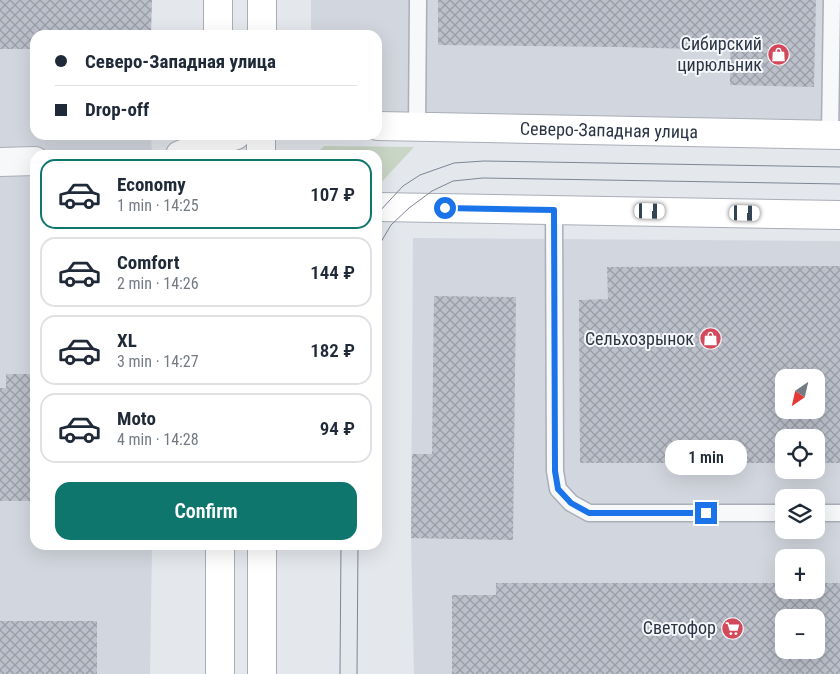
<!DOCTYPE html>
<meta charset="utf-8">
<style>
body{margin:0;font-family:"Roboto Condensed",sans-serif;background:#f6f6f7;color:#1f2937;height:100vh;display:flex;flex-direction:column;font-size:19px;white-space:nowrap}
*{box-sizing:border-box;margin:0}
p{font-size:16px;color:#747a83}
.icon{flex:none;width:28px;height:28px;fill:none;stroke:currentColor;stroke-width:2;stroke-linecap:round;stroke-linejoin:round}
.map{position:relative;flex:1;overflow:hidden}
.side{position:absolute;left:30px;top:150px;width:352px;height:400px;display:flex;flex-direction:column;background:#fff;border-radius:15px;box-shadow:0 5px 20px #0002}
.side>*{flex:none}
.guide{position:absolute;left:30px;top:30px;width:352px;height:110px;border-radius:15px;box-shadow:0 5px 20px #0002;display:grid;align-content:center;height:110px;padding:0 25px;background:#fff}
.needle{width:32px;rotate:214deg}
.tools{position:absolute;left:775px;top:369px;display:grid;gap:10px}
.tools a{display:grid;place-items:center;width:50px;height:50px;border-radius:10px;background:#fff;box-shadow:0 5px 20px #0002;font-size:25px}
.end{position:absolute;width:22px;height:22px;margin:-11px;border:6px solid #1a73e8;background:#fff;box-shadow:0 0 0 2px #fff}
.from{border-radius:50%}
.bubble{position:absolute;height:35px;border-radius:15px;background:#fff;box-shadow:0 5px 20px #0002;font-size:16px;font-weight:600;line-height:35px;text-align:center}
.car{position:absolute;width:15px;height:30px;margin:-15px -8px;border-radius:6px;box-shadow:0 0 4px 1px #0007;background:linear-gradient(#fff 24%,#345 0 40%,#fff 0 76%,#345 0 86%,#fff 0)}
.guide b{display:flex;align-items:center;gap:18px;height:48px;font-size:19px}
.guide b+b{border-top:1px solid #e0e1e3}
.guide i{width:12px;height:12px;background:#1f2937}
ul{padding:9px 0 0;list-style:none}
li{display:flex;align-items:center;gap:15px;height:70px;margin:0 10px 8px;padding:0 15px;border:2px solid #e0e1e3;border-radius:15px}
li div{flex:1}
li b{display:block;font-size:19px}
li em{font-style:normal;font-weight:600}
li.active{border-color:#0f766e}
li>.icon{width:45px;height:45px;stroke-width:1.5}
.primary-button{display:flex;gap:10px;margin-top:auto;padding:10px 25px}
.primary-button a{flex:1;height:58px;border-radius:15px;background:#0f766e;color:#fff;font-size:20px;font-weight:600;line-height:58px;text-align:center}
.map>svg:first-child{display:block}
.built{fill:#d2d6de;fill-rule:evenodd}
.green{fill:#c9d6c5}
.building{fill:url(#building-cross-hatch);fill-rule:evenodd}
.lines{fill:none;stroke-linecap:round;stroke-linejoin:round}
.service-casing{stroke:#a9aeb7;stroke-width:19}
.minor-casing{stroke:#a9aeb7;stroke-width:30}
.secondary-casing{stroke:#a9aeb7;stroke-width:30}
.service{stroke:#f7f8fa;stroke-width:16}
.minor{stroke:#f7f8fa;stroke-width:28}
.secondary{stroke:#fff;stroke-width:28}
.tram{stroke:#7d8696;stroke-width:1}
.route{stroke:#1a73e8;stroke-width:6}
.labels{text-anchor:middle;stroke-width:4;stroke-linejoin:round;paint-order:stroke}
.poi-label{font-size:18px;fill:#2b3445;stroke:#f4f6f9;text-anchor:end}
.street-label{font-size:18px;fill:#2b3445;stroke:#f4f6f9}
</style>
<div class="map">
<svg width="840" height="674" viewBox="0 0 840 674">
<defs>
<pattern id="building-cross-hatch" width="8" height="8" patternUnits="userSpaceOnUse" patternTransform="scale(1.25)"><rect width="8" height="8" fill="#bbc0ca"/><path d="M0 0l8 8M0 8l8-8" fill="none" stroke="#989da6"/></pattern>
</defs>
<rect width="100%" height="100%" fill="#e4e7ec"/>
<g class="built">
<polygon points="0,0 151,0 151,35 35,35 35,135 151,135 152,155 35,155 35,545 152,545 150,674 0,674"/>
<polygon points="311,0 840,0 840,123 378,116 378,35 311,35"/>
<path d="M 413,238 L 840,241 L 840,674 L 414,674 L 411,538 ZM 784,378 L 816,378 L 816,410 L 784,410 ZM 784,438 L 816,438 L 816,470 L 784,470 ZM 784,498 L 816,498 L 816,530 L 784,530 ZM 784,558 L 816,558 L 816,590 L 784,590 ZM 784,618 L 816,618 L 816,650 L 784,650 Z"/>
</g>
<polygon class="green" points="324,146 414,147 378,186 378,155 315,155"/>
<g class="building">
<polygon points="0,0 152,0 151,35 35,35 35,49 0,49"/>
<polygon points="438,0 816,0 814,87 730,85 730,50 620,47 438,45"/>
<path d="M 840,266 L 840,463 L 816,463 L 816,438 L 784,438 L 784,463 L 580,463 L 579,300 L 608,299 L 607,267 ZM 784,378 L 816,378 L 816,410 L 784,410 Z"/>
<polygon points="434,296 516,297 513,540 411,538 412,454 432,454"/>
<polygon points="6,374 35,374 35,501 0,501 0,388 6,388"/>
<path d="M 496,583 L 784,583 L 784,590 L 816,590 L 816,583 L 840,583 L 840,674 L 452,674 L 452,595 L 496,595 ZM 784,618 L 816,618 L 816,650 L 784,650 Z"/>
<rect x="0" y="621" width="97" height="53"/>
</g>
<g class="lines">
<defs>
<g id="service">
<polyline points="417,127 418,0"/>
<polyline points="830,135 832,0"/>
<polyline points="554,210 555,471 558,489 571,503 589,513 784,513"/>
<polyline points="816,513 840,513"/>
</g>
<polyline id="minor" points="0,162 35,161"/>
<g id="secondary">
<polyline points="218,0 218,35"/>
<polyline points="262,35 262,0"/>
<path id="s1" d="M 378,126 L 840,135"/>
<polyline points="180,155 236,135"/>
<polyline points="261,155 261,135"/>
<polyline points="378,207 840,215"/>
<polyline points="220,545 220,674"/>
<polyline points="262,545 262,674"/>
</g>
</defs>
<use href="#service" class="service-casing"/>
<use href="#minor" class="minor-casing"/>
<use href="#secondary" class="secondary-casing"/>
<use href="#service" class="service"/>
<use href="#minor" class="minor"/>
<use href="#secondary" class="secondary"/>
<g class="tram">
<polyline points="378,213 403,186 420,175 454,163 484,161 840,167"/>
<polyline points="378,247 391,225 409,208 432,191 453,181 483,178 840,184"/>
<polyline points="340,674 341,545"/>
<polyline points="357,674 358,545"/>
</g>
</g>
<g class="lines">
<polyline class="route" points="445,208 554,210 555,471 558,489 571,503 589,513 706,513"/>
</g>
<defs>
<symbol id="shop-disc" viewBox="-11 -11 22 22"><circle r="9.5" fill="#d1495b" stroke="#f4f6f9"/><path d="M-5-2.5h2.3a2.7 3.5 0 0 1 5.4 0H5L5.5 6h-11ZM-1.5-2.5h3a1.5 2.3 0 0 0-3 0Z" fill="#fff"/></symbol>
<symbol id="supermarket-disc" viewBox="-11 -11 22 22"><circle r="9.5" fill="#d1495b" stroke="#f4f6f9"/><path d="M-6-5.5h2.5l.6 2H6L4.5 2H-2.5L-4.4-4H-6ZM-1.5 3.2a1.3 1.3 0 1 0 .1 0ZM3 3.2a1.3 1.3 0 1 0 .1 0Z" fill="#fff"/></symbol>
</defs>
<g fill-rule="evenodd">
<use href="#shop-disc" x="766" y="42" width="25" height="25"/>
<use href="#shop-disc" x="698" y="326" width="25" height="25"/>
<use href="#supermarket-disc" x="720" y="616" width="25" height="25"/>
</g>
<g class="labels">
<g class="poi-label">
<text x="762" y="50">Сибирский<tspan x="762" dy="21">цирюльник</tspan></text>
<text x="694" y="345">Сельхозрынок</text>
<text x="716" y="634">Светофор</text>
</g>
<g class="street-label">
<text dy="6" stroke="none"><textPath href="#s1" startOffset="231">Северо-Западная улица</textPath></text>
</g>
</g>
</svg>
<div class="tools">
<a><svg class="needle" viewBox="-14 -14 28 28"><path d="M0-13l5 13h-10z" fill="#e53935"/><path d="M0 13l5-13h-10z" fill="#747a83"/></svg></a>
<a><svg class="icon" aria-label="locate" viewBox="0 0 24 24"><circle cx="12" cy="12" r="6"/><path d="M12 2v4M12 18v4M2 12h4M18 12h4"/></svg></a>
<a><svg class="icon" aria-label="layers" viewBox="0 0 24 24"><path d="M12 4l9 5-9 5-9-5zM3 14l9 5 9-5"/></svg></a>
<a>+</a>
<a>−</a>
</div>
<i class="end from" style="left:445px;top:208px"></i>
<i class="end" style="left:706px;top:513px"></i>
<div class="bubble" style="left:665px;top:440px;width:82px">1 min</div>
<i class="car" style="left:650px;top:211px;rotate:91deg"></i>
<i class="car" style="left:745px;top:213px;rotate:91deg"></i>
<div class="guide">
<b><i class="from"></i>Северо-Западная улица</b>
<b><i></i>Drop-off</b>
</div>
<section class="side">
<ul>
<li class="active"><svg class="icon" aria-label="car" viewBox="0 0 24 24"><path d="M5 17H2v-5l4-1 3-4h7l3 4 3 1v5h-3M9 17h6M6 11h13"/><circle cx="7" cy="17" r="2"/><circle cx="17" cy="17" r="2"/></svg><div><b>Economy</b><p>1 min · 14:25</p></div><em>107 ₽</em></li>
<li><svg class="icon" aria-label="car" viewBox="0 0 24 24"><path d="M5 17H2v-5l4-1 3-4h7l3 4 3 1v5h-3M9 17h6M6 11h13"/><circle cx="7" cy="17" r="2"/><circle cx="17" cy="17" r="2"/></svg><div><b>Comfort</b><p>2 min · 14:26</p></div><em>144 ₽</em></li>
<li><svg class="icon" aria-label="car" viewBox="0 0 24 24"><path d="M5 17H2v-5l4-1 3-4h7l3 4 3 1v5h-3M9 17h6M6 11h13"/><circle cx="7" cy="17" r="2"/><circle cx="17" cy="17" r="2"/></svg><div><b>XL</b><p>3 min · 14:27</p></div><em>182 ₽</em></li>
<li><svg class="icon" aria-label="car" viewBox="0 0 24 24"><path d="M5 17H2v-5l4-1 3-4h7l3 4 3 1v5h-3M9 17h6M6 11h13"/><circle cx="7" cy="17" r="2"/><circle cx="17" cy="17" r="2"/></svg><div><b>Moto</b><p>4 min · 14:28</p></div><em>94 ₽</em></li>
</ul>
<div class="primary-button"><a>Confirm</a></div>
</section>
</div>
